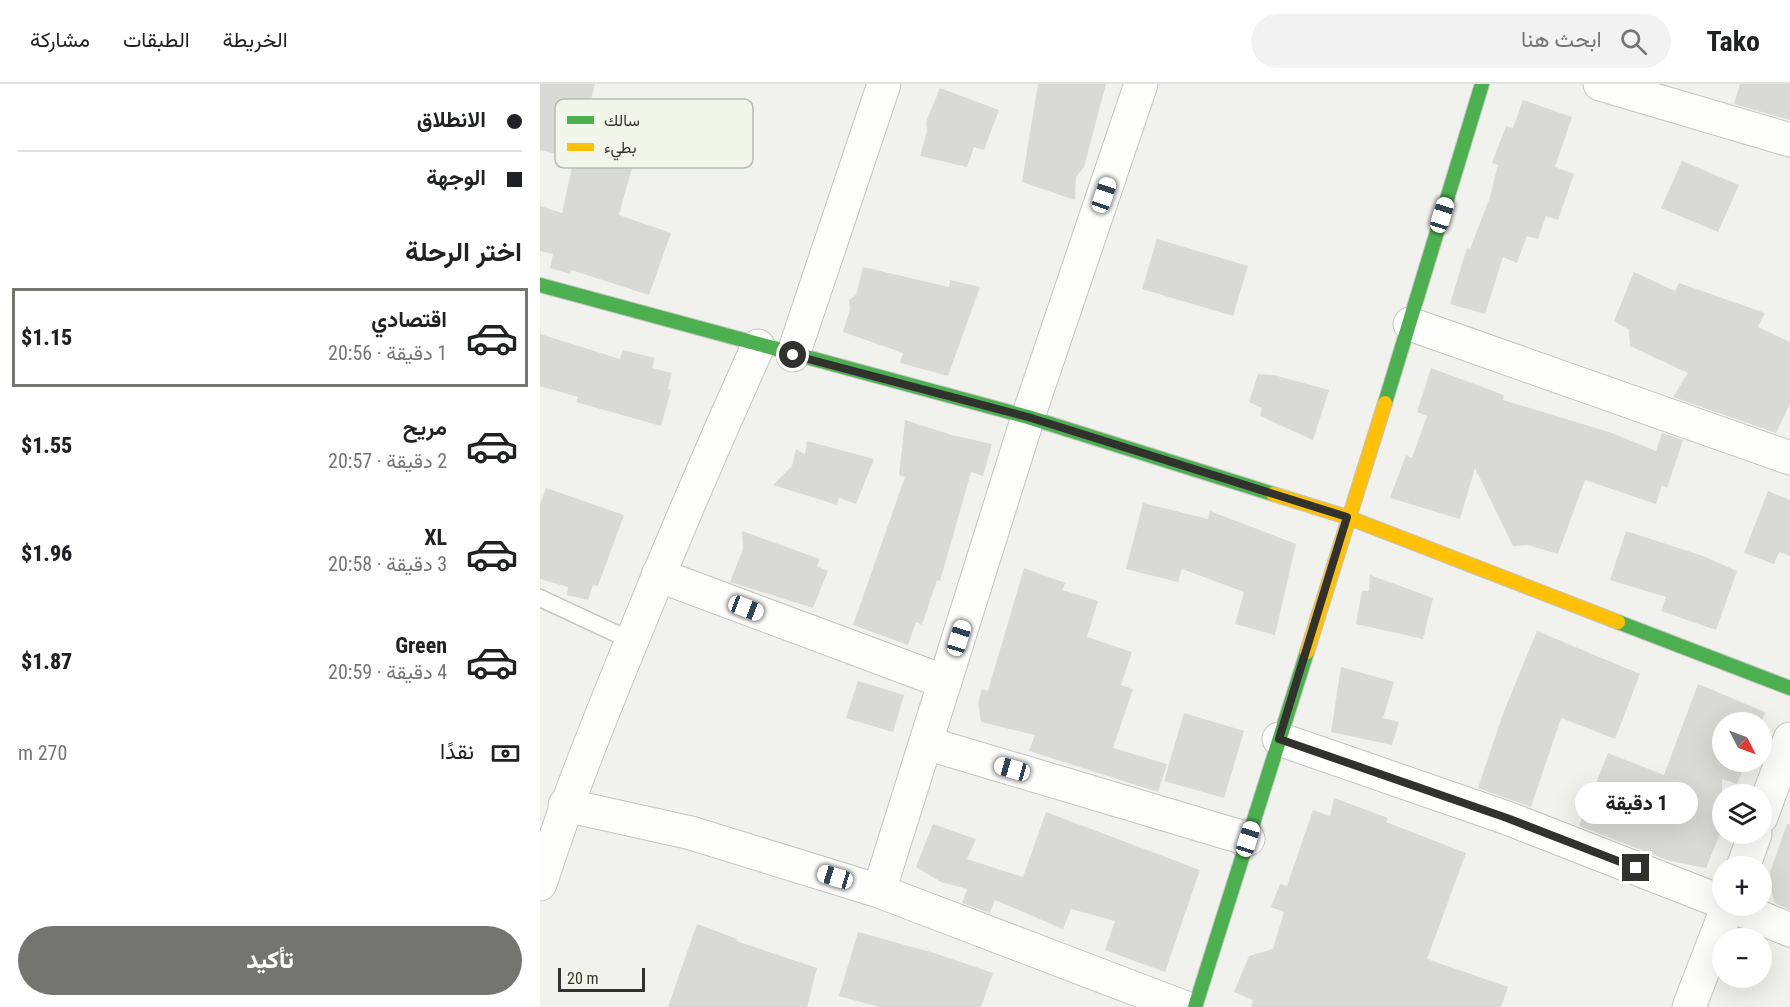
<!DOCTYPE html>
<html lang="ar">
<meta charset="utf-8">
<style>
body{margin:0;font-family:"Roboto Condensed",Vazirmatn,sans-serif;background:#f2f2f2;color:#202124;direction:rtl;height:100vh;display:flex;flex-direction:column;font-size:22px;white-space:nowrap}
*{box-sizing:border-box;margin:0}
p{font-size:20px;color:#757577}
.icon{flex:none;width:33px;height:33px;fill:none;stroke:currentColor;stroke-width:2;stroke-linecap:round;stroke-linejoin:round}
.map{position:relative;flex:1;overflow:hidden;direction:ltr}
.drawer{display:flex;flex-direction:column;background:#fff;width:540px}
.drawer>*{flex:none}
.hud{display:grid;align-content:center;height:132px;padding:0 18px;background:#fff}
.needle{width:39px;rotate:132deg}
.controls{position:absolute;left:1172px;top:628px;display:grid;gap:12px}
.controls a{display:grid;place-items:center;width:60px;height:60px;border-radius:50%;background:#fff;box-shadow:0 6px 24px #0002;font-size:30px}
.scale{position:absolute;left:18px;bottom:15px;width:87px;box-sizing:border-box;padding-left:6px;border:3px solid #31322e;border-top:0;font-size:16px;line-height:21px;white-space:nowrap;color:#31322e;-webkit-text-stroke:4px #f2f5ea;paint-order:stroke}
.end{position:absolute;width:27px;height:27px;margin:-14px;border:8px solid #31322e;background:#fff;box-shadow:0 0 0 3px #fff}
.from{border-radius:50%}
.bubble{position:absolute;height:42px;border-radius:21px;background:#fff;box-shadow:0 6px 24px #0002;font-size:20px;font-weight:800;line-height:42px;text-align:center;direction:rtl}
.car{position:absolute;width:18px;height:36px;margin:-18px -9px;border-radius:8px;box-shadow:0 0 4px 2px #0007;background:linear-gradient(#fff 24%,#345 0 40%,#fff 0 76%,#345 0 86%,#fff 0)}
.hud b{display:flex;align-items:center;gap:21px;height:57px;font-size:22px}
.hud b+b{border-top:2px solid #e0e0e0}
.hud i{width:15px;height:15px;background:#202124}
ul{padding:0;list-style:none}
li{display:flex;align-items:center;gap:18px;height:99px;margin:0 12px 9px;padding:0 6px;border:3px solid transparent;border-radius:0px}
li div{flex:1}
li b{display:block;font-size:22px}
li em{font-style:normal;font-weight:800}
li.current{border-color:#747571}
li>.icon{width:54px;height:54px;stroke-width:1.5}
h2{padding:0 18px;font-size:27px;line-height:72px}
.pay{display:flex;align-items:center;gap:15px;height:66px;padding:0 18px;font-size:22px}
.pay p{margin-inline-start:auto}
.action{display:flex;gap:12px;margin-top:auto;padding:12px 18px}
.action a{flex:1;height:69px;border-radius:36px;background:#747571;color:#fff;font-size:24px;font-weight:800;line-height:69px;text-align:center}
header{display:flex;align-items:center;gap:36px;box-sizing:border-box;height:84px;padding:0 30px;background:#fff;border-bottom:2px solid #e0e0e0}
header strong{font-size:28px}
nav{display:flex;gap:33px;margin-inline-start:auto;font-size:21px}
.search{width:420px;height:54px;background:#f2f2f2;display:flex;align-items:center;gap:15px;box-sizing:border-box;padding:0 21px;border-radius:33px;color:#757577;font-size:22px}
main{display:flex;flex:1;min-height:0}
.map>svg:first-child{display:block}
.building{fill:#d9dad5}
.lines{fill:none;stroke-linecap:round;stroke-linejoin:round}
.lane-casing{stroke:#c3c4c0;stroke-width:19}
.street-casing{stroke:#c3c4c0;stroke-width:35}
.fast-casing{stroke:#c3c4c0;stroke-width:16}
.slow-casing{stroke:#c3c4c0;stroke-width:16}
.lane{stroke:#fdfdfc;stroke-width:16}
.street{stroke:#fdfdfc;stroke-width:33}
.fast{stroke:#4caf50;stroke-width:14}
.slow{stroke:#ffc107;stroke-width:14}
.route{stroke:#31322e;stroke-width:8}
.key{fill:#f2f5ea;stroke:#b8bab2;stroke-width:1.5}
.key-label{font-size:16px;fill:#31322e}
</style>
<header>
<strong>Tako</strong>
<div class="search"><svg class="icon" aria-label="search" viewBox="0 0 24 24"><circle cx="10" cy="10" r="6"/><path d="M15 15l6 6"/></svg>ابحث هنا</div>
<nav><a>الخريطة</a><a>الطبقات</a><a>مشاركة</a></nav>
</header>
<main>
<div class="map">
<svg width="1250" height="923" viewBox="0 0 1250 923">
<rect width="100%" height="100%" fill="#f1f2ed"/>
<g class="building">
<polygon points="0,0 55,0 48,28 103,44 79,131 131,149 109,211 31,186 30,190 10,184 13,170 0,167 0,122 22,129 34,74 0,66"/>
<polygon points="498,0 566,0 544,83 536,93 535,116 482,98"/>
<polygon points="1200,0 1250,0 1250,36 1194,20"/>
<polygon points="400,4 459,26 444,66 434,63 427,83 380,72 387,47 386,38"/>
<polygon points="983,16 1032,33 1015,83 1034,90 1018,136 1006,132 998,155 987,152 977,179 963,173 945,230 910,220 927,164 930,165 950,113 958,81 952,79 966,42 973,44"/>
<polygon points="1142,77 1199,101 1178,148 1121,124"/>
<polygon points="617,155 708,182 693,232 602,205"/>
<polygon points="323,183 409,203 410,196 440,203 408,292 360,279 363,269 303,248 310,225 309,216 316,211"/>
<polygon points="1094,188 1135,207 1139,199 1225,229 1218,243 1250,258 1250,320 1236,349 1133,313 1148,289 1090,262 1089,246 1074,237"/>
<polygon points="0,250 80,275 83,266 115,274 112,284 132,289 128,305 131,306 121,342 36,318 38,313 0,302"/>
<polygon points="891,284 964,311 963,316 1072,349 1116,367 1122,349 1143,356 1127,404 1122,401 1116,420 1045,396 1018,470 988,461 973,462 935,384 920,435 850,414 866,371 872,374 887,332 877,328"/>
<polygon points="718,290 734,291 789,306 773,356 720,332 722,324 709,318"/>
<polygon points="365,336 412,351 452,360 443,392 431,388 400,497 397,496 382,541 376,538 368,561 313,541 365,393 359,391"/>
<polygon points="267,357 334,375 316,420 299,414 297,421 233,401 252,382 256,365 265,370"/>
<polygon points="6,404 84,431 58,502 53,501 48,516 27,511 28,503 0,495 0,420"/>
<polygon points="1228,407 1250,416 1250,472 1239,468 1234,480 1204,469"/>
<polygon points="603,419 668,435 670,427 756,460 735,551 695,540 704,508 642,485 638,498 586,485"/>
<polygon points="202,447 280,475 277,482 288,487 273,524 190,498 203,465"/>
<polygon points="1086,447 1163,472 1197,487 1176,546 1121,527 1126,513 1070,496"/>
<polygon points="484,484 525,499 523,506 558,517 547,553 592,568 581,601 593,605 573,664 627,680 618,708 489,667 495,651 441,638 438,619 442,605 448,607"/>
<polygon points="830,491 893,514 883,555 816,540 822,507 829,507"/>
<polygon points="997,547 1100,590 1075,655 1021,634 991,723 938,704 964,627"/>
<polygon points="801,583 854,598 843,634 859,638 852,661 791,648"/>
<polygon points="318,597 364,611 353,648 306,634"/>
<polygon points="1158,600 1225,628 1221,639 1182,639 1182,678 1206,678 1197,700 1182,695 1182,745 1166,784 1130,777 1039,742 1068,669 1124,691"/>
<polygon points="644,629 704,647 684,714 624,697"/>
<polygon points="794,714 848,734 846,738 926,769 887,875 968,903 961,923 711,923 713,916 694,908 709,872 733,865 744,828 731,823 740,800 747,802 773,726 790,732"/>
<polygon points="506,728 660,786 625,888 565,866 575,837 531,825 523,845 455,816 450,829 422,819 427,805 401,798 376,783 393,740 436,755 427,775 483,793"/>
<polygon points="1247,740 1250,741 1250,826 1235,819 1228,794"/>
<polygon points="157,840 197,855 196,857 277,884 267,923 128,923"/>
<polygon points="318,848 394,869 453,889 441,923 339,923 299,912"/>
</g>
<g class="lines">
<defs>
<polyline id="lane" points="0,514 92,557"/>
<g id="street">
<polyline points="1060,0 1250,56"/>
<polyline points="870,240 1250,374"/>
<polyline points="253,271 344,0"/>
<polyline points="118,491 405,598"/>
<polyline points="739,655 967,734 1182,818"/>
<polyline points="386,659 708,755"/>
<polyline points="25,721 151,749 339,807 643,923"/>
<polyline points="1221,733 1250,655"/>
<polyline points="1203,783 1215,750"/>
<path d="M 0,800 C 25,722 55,647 86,571 C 128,467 172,364 218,262"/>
<polyline points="339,807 488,333 601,0"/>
<polyline points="1193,822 1250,846"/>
<polyline points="1149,923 1188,822"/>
</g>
<g id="fast">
<polyline points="0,201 488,333 733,410"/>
<polyline points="845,319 942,0"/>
<polyline points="1078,538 1250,604"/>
<polyline points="655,923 767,568"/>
</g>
<g id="slow">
<polyline points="733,410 807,433 1078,538"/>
<polyline points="767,568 845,319"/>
</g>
</defs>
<use href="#lane" class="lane-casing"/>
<use href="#street" class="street-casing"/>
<use href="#fast" class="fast-casing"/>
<use href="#slow" class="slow-casing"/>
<use href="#lane" class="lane"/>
<use href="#street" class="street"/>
<use href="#fast" class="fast"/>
<use href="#slow" class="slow"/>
</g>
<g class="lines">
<polyline class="route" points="253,271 488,333 807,433 739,655 967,734 1096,784"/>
</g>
<rect x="15" y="15" width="198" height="69" rx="9" class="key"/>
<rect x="27" y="32" width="27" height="8" fill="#4caf50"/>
<rect x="27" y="59" width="27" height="8" fill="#ffc107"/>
<g class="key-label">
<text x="64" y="42">سالك</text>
<text x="64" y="69">بطيء</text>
</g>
</svg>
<div class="controls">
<a><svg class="needle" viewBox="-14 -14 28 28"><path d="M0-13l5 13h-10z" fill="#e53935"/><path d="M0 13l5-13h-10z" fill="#757577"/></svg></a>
<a><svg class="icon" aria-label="layers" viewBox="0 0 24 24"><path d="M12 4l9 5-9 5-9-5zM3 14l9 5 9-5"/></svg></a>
<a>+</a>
<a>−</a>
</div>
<div class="scale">20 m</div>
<i class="end from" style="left:253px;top:271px"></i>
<i class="end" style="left:1096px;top:784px"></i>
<div class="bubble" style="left:1035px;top:698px;width:123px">1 دقيقة</div>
<i class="car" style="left:564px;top:111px;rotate:19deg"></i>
<i class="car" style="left:902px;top:131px;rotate:17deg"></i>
<i class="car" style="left:206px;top:524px;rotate:111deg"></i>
<i class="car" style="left:419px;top:554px;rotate:17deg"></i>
<i class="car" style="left:472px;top:685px;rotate:286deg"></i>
<i class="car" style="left:708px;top:755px;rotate:17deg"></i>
<i class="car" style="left:295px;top:793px;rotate:287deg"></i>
</div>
<section class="drawer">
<div class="hud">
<b><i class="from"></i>الانطلاق</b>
<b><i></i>الوجهة</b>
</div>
<h2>اختر الرحلة</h2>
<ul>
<li class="current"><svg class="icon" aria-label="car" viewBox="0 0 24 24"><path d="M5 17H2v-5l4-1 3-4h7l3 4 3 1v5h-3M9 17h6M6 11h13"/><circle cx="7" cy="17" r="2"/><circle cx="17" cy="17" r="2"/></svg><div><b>اقتصادي</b><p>1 دقيقة · 20:56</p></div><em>$1.15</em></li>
<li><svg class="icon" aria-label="car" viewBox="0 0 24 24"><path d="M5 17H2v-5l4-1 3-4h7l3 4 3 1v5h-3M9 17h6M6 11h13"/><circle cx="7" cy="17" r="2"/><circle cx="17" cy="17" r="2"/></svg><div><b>مريح</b><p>2 دقيقة · 20:57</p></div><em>$1.55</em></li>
<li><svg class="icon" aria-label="car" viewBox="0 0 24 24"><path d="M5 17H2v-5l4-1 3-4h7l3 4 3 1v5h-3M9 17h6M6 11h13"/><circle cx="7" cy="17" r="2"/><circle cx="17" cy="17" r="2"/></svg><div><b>XL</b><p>3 دقيقة · 20:58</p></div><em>$1.96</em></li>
<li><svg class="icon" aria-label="car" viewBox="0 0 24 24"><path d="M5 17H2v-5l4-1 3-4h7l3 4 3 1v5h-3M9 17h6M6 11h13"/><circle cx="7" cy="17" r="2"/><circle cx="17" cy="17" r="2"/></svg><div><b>Green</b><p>4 دقيقة · 20:59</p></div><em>$1.87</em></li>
</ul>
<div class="pay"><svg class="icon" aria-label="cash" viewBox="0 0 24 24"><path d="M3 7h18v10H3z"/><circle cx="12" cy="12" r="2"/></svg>نقدًا<p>270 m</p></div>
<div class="action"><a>تأكيد</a></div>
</section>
</main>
